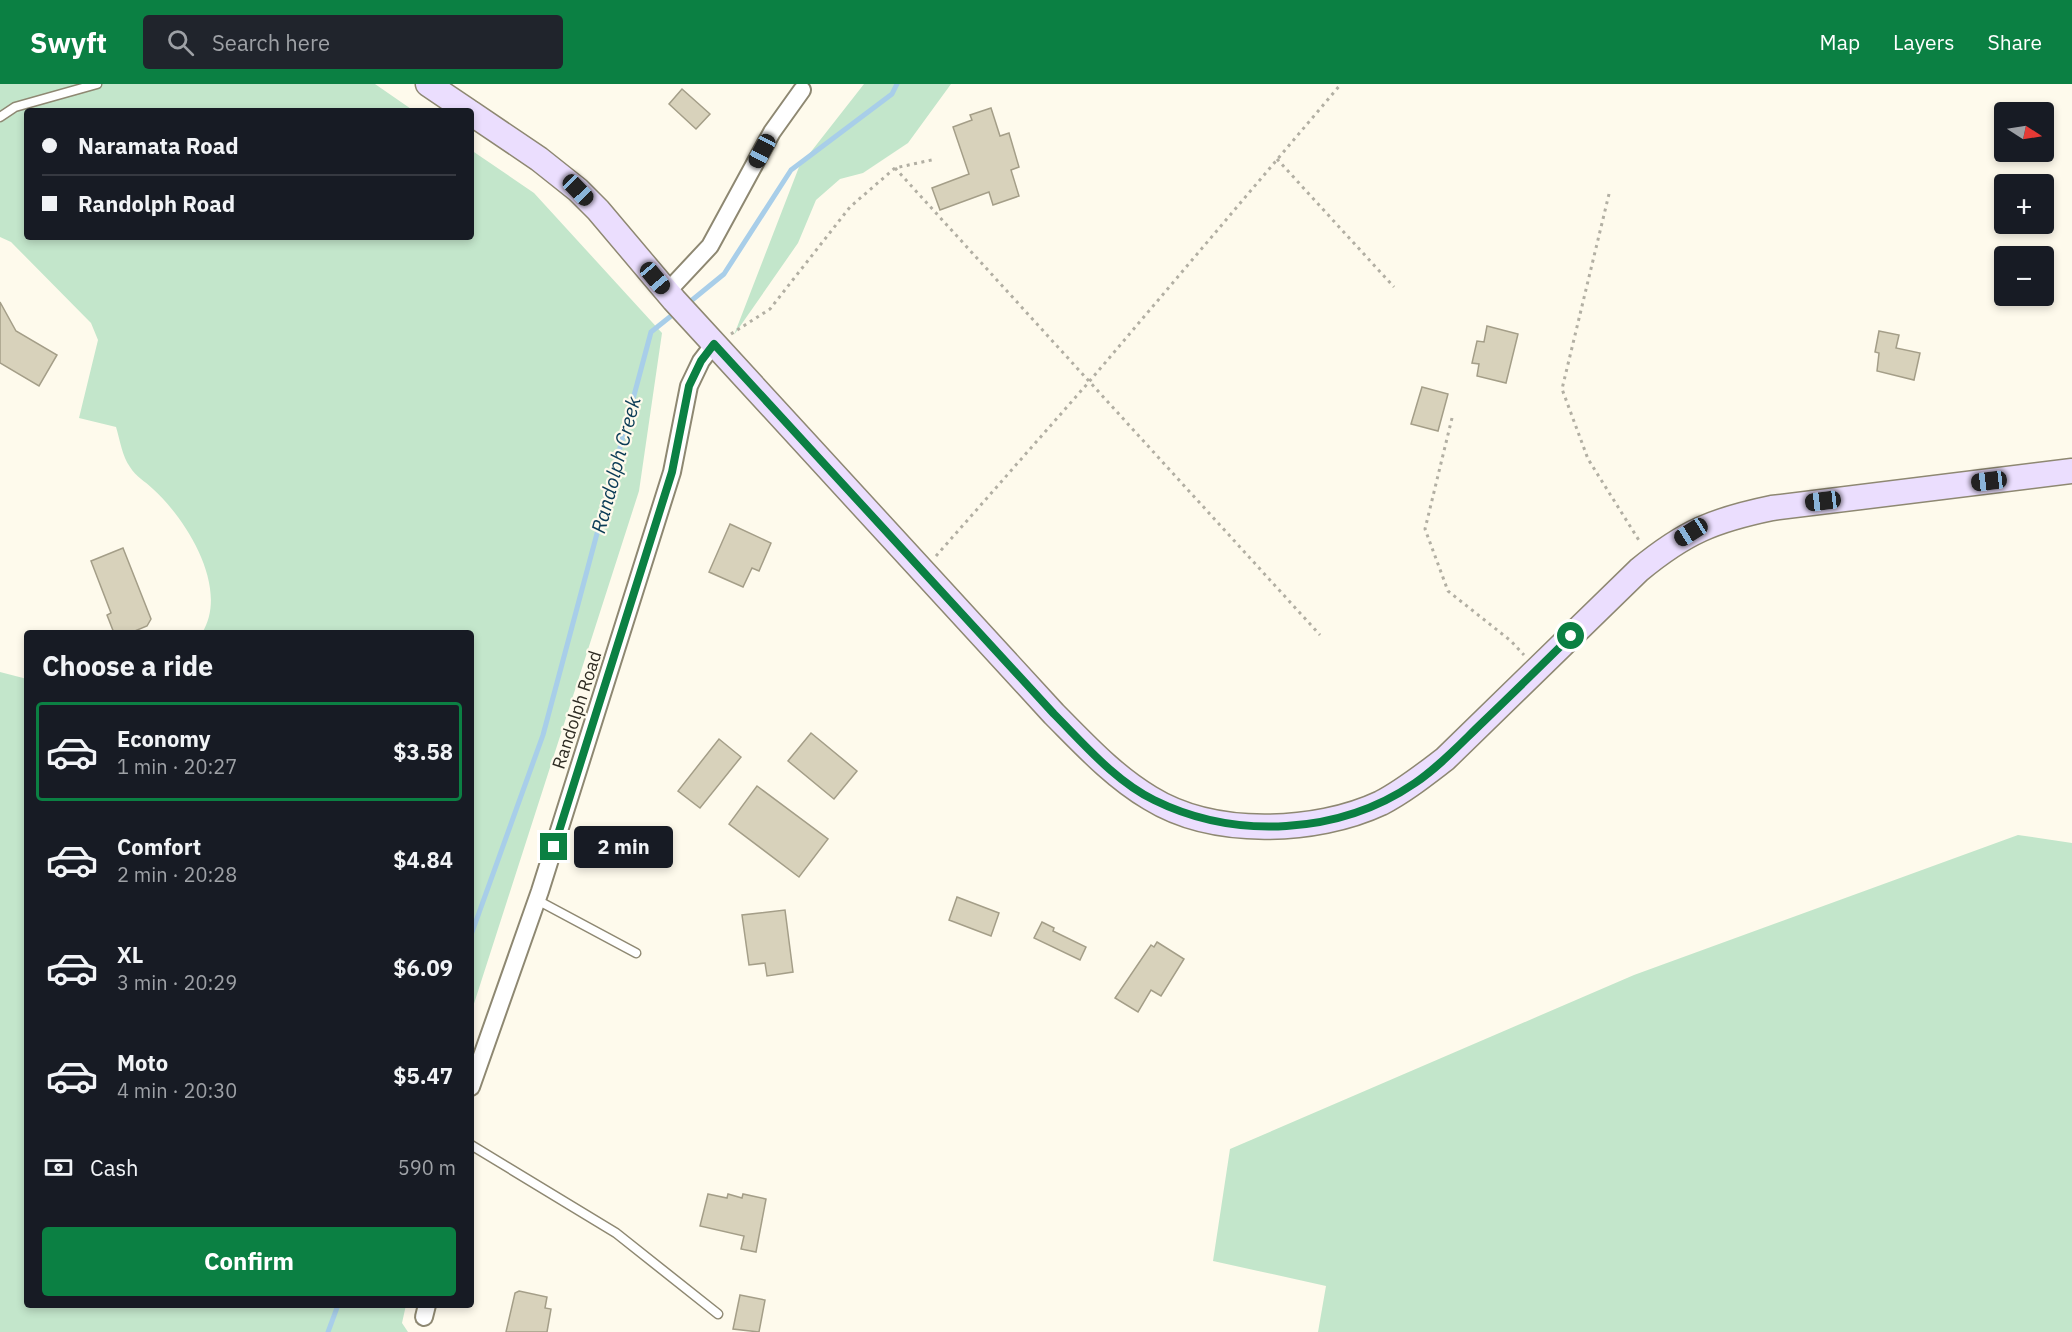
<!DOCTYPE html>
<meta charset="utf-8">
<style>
body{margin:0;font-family:"IBM Plex Sans",sans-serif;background:#20242c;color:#f1f3f6;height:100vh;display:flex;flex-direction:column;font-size:22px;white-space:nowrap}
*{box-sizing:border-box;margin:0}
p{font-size:20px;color:#9ea1a6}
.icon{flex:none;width:33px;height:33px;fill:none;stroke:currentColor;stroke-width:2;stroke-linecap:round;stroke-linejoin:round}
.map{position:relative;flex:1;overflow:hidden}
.side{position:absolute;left:24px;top:546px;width:450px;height:678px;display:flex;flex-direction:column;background:#171b24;border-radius:6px;box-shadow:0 3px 9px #0003}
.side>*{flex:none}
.banner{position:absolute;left:24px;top:24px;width:450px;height:132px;border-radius:6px;box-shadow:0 3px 9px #0003;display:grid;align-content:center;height:132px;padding:0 18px;background:#171b24}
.needle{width:39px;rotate:102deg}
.controls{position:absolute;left:1994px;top:18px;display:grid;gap:12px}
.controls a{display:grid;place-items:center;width:60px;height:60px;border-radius:6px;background:#171b24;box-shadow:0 3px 9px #0003;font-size:30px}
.end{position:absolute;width:27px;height:27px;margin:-14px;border:8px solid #0b8043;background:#fff;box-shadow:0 0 0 3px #fff}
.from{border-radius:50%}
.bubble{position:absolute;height:42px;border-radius:6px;background:#171b24;box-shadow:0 3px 9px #0003;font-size:20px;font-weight:700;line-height:42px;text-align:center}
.car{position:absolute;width:18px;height:36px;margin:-18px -9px;border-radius:8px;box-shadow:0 0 4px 2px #0007;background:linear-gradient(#222 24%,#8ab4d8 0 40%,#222 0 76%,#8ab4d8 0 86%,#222 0)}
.banner b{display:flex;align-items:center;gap:21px;height:57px;font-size:22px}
.banner b+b{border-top:2px solid #363941}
.banner i{width:15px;height:15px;background:#f1f3f6}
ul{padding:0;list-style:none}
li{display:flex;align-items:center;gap:18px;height:99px;margin:0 12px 9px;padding:0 6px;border:3px solid transparent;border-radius:6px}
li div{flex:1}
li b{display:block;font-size:22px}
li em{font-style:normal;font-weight:700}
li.active{border-color:#0b8043}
li>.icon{width:54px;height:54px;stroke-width:1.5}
h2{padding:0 18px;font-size:27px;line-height:72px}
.pay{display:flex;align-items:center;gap:15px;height:66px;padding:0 18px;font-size:22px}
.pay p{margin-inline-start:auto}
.button{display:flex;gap:12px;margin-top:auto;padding:12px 18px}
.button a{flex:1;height:69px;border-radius:6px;background:#0b8043;color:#fff;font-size:24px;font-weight:700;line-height:69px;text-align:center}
header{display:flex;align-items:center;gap:36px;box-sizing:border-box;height:84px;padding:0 30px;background:#0b8043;color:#fff}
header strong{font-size:28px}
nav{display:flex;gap:33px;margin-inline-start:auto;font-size:21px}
.search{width:420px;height:54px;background:#20242c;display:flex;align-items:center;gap:15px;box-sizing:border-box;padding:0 21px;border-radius:6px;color:#9ea1a6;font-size:22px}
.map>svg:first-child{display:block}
.green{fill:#c3e6cb}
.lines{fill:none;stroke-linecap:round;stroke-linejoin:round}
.stream{stroke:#a8cee9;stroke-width:5}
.building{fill:#d8d2bb;stroke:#a49e88;stroke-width:1.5}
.lane-casing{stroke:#8e8872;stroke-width:11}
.street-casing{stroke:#8e8872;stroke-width:20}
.secondary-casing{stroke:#8e8872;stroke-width:27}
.path{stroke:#b2afa3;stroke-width:3;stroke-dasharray:3 4.5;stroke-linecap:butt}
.lane{stroke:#fff;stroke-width:8}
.street{stroke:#fff;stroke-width:16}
.secondary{stroke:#ebdefe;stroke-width:24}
.route{stroke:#0b8043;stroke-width:8}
.labels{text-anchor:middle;stroke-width:4.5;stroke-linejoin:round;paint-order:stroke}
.street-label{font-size:18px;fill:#2f2c23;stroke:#fefaec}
.water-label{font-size:20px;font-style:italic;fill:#0a3b56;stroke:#fefaec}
</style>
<header>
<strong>Swyft</strong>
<div class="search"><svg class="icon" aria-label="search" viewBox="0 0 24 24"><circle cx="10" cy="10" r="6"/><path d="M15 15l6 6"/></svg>Search here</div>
<nav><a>Map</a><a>Layers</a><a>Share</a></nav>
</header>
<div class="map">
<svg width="2072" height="1248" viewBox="0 0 2072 1248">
<rect width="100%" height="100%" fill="#fefaec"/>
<g class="green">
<path d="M 0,0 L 375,0 L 414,27 L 27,27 L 27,153 L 471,153 L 471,66 L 534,109 L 662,249 L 639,407 L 471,929 L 471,549 L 202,549 C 230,504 186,435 153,405 C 145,397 136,393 130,383 C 122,372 120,356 116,343 L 79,334 L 98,256 L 91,239 L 11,158 L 0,153 Z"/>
<polygon points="864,0 951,0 908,59 863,89 840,95 816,116 798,159 734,251 799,83"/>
<polygon points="0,588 27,595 27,1221 406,1221 402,1239 408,1248 0,1248"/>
<polygon points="2018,751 2072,759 2072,1248 1318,1248 1326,1202 1213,1177 1230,1065 1634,891"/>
</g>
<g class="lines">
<g class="stream">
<polyline points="686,221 724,190 791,86 892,10 897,0"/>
<polyline points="471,851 543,651 651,248 676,228"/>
<polyline points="328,1248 338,1221"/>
</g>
</g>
<g class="building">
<polygon points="682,5 710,30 696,45 669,20"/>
<polygon points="991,24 1000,52 1009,49 1019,83 1011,86 1019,112 993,121 989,108 940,126 932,104 969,90 953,43 972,36 970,31"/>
<polygon points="0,218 16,247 57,271 39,302 0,279"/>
<polygon points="1487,242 1518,250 1506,299 1477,292 1479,280 1472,279 1477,257 1484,258"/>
<polygon points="1879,247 1899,251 1896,264 1920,269 1914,296 1877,287 1879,269 1875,268"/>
<polygon points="1422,303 1448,310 1438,347 1411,340"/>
<polygon points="730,440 771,459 759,487 752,484 743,503 709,488"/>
<polygon points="123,464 151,535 147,542 130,549 114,549 107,531 111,529 91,477"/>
<polygon points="811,649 857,687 834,715 788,677"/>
<polygon points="719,655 741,673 700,724 678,707"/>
<polygon points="757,702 828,755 799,793 729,740"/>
<polygon points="957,813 999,829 991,852 949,836"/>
<polygon points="785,826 793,888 767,892 765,879 749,881 742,831"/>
<polygon points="1042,838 1054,844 1053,847 1086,863 1080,876 1034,854"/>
<polygon points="1157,858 1184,875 1161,912 1151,906 1138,928 1115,914 1151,861 1154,863"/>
<polygon points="708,1110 727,1114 728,1110 742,1114 743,1110 766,1115 756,1168 741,1165 744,1152 700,1142"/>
<polygon points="519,1207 547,1213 545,1224 551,1225 547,1248 506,1248 515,1209"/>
<polygon points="740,1211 765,1216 759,1248 733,1245"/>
</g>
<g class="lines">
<defs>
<g id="lane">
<polyline points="0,33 15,23 97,0"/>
<polyline points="537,816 636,869"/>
<polyline points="471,1061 616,1149 718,1230"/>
</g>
<g id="street">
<polyline points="667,208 710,162 772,48 802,6"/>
<polyline points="471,1003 540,807 672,388 689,302 701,277 714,260"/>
<polyline points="424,1233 427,1221"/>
</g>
<g id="secondary">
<polyline points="428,0 468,27"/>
<path d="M 471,29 L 539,75 L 578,106 L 598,126 L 674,216 L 1054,630 C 1084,660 1113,692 1150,714 C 1213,753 1315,750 1381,719 C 1404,707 1424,691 1445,675 L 1639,486 C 1685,448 1714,436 1772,424 L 2072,387"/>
</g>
</defs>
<use href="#lane" class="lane-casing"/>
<use href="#street" class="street-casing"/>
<use href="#secondary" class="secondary-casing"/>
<g class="path">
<polyline points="1277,75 1394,203"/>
<polyline points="895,84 1320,551"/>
<polyline points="1609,110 1562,305 1588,375 1640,458"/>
<polyline points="731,250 770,225 850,123 895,84 936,75"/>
<polyline points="1452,334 1425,445 1448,507 1511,557 1524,571"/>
<polyline points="936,472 1088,299 1341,0"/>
</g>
<use href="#lane" class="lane"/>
<use href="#street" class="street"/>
<use href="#secondary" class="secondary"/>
</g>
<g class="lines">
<path class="route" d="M 554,763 L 672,388 L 689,302 L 701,277 L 714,260 L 1054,630 C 1084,660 1115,697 1154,716 C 1235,756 1339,751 1415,699 C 1440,682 1461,659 1483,638 C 1512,610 1542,581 1571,552"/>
</g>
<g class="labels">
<g class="street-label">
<text transform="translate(577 626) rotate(-72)" y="6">Randolph Road</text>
</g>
<g class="water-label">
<text transform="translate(616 381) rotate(-75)" y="7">Randolph Creek</text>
</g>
</g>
</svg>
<div class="controls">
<a><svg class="needle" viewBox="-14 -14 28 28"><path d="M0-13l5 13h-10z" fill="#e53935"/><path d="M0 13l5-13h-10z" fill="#9ea1a6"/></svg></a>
<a>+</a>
<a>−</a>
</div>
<i class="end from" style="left:1571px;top:552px"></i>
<i class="end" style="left:554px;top:763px"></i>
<div class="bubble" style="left:574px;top:742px;width:99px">2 min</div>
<i class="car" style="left:762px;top:67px;rotate:208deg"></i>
<i class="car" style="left:578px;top:106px;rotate:136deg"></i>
<i class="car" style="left:655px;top:194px;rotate:140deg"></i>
<i class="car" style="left:1989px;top:397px;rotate:263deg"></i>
<i class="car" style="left:1823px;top:417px;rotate:263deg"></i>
<i class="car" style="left:1691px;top:448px;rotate:238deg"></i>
<div class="banner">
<b><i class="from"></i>Naramata Road</b>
<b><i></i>Randolph Road</b>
</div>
<section class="side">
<h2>Choose a ride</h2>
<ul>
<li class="active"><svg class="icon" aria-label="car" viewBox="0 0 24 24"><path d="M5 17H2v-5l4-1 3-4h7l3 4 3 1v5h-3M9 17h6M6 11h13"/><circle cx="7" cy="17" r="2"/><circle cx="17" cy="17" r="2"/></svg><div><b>Economy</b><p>1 min · 20:27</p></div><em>$3.58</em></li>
<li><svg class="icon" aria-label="car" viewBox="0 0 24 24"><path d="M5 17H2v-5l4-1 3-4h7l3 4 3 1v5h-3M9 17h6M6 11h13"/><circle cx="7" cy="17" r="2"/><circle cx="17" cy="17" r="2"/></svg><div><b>Comfort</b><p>2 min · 20:28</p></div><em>$4.84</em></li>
<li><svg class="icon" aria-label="car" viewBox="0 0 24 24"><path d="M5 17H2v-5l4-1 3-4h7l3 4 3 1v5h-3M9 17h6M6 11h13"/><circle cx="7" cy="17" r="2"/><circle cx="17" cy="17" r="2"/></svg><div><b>XL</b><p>3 min · 20:29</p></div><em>$6.09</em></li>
<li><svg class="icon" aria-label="car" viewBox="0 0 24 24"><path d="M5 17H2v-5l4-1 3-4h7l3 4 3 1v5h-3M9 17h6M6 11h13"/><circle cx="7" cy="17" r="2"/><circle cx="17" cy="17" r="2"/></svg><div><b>Moto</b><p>4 min · 20:30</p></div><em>$5.47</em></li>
</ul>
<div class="pay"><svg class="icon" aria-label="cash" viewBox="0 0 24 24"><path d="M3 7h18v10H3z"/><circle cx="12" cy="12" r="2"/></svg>Cash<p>590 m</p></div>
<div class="button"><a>Confirm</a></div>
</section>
</div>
